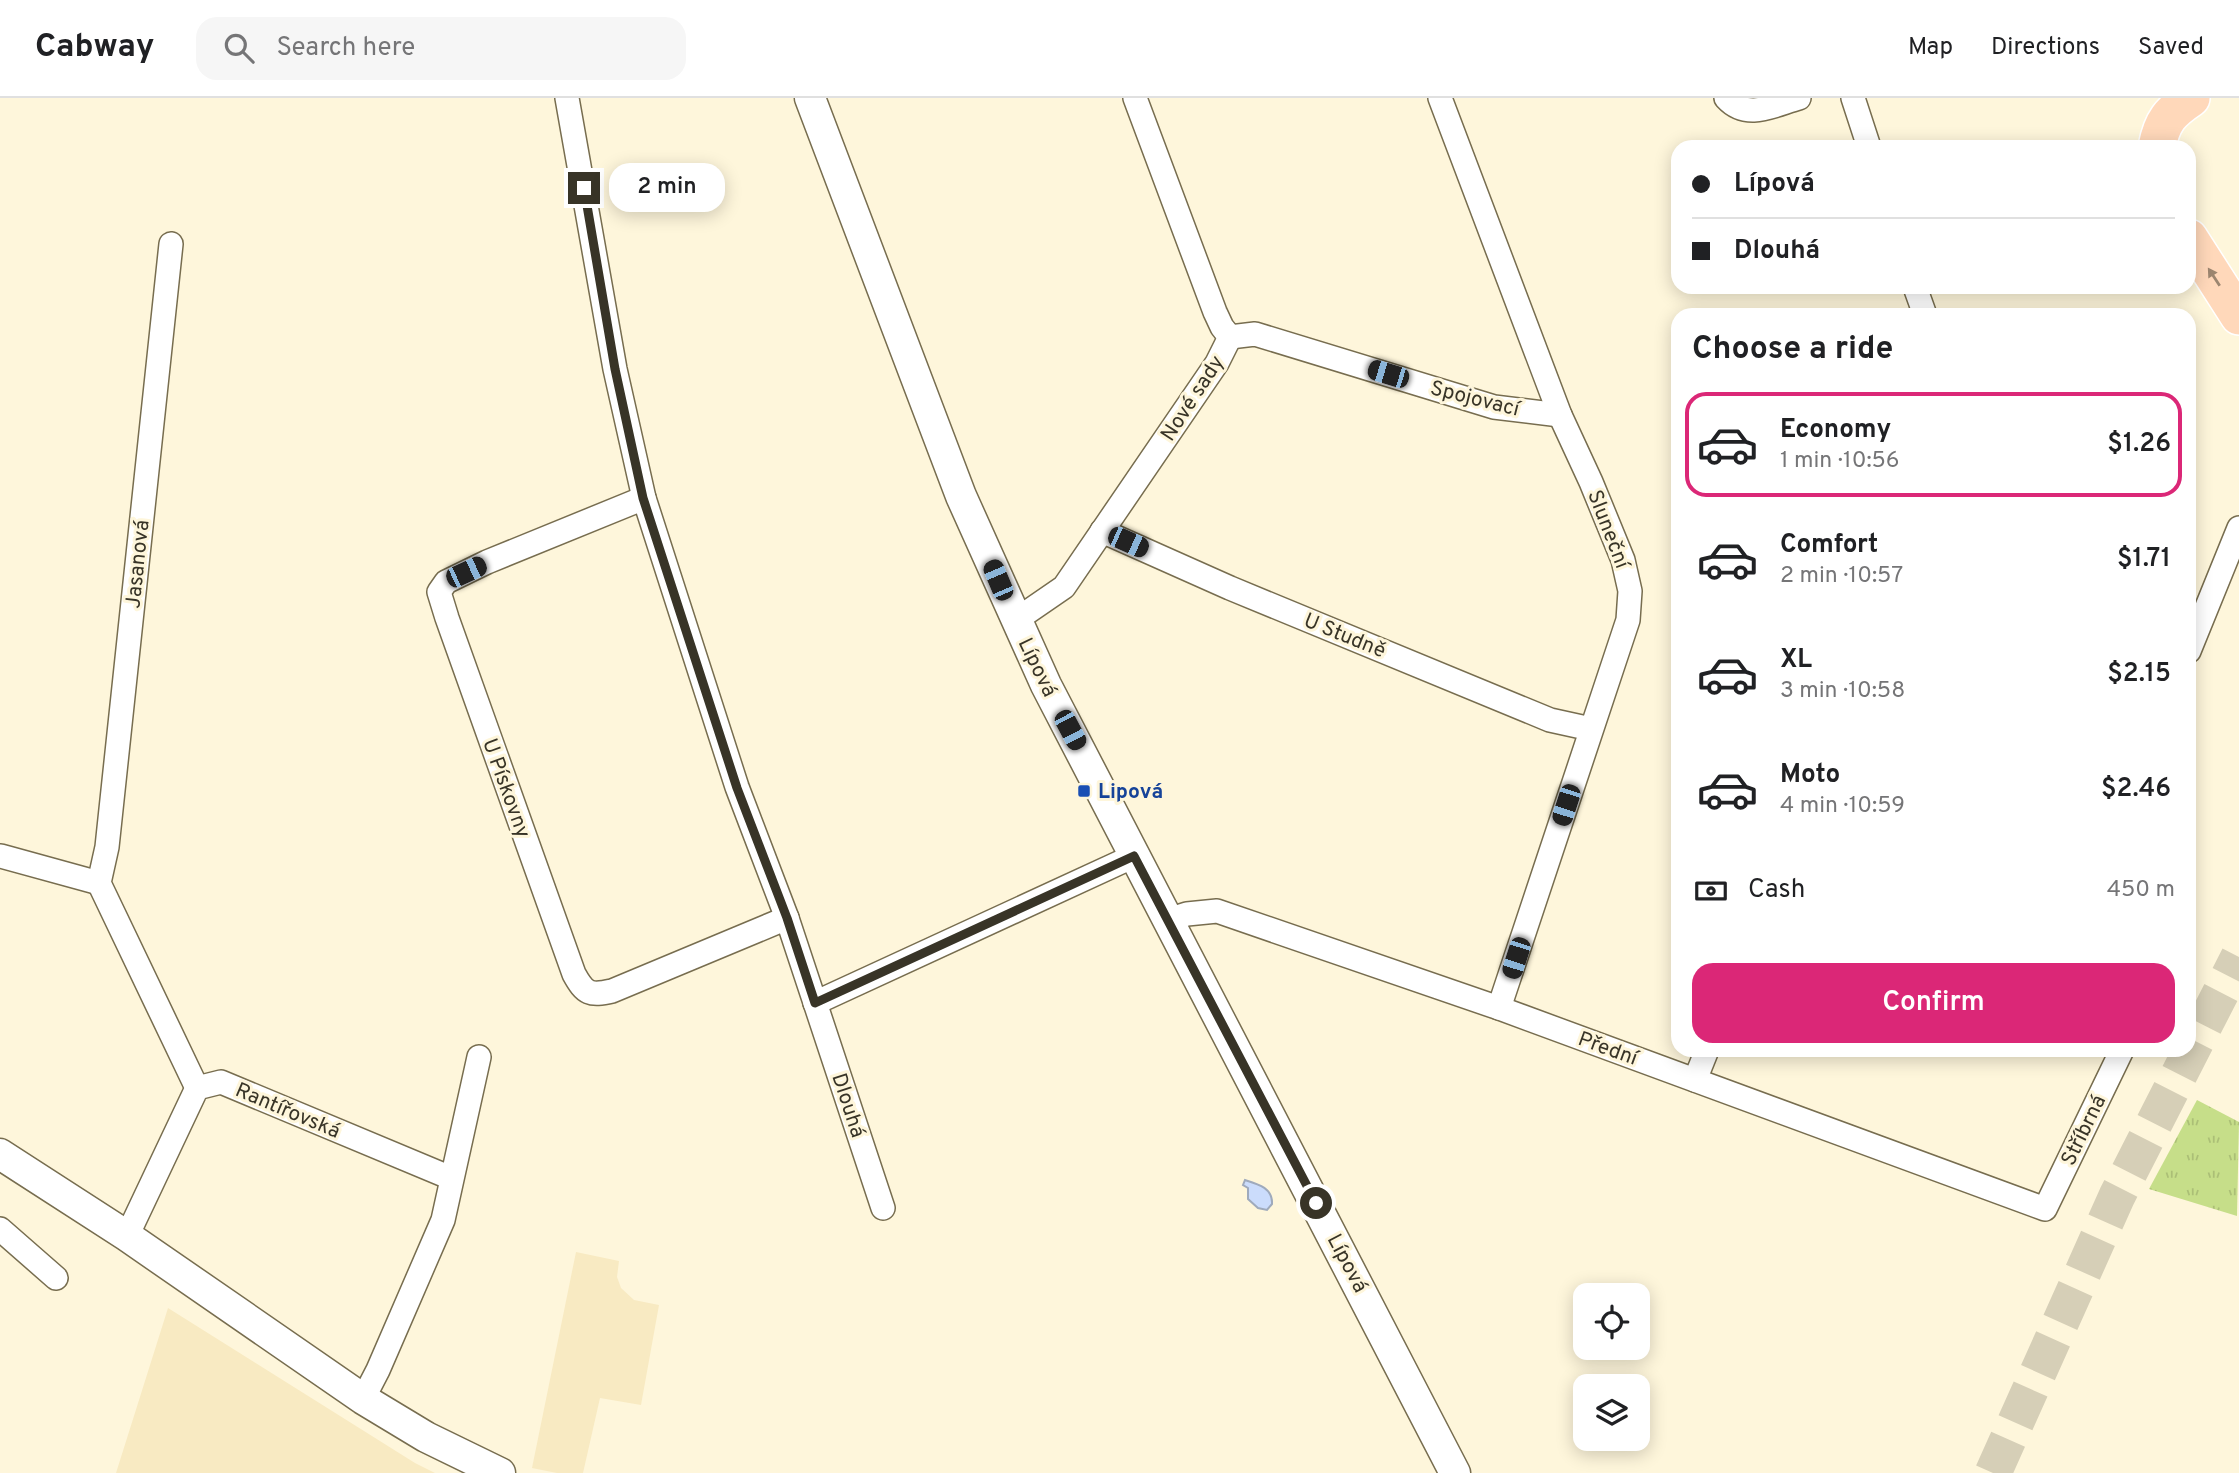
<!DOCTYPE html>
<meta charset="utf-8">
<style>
body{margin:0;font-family:Overpass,sans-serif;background:#f6f6f6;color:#202124;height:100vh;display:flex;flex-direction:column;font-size:26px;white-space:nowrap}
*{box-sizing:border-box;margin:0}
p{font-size:23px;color:#757577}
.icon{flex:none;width:38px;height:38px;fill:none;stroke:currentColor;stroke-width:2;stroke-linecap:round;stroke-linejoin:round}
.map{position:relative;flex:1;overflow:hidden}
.details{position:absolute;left:1671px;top:210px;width:525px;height:749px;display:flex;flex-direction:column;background:#fff;border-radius:21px;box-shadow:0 4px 18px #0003}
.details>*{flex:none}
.hud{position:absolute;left:1671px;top:42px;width:525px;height:154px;border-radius:21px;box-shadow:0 4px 18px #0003;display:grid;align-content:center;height:154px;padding:0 21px;background:#fff}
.buttons{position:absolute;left:1573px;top:1185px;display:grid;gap:14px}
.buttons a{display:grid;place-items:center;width:77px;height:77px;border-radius:14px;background:#fff;box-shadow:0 4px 18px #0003;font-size:35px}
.end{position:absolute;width:32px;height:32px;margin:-16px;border:9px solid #383427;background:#fff;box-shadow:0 0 0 4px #fff}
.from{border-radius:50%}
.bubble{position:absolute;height:49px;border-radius:21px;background:#fff;box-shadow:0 4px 18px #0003;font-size:23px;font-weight:600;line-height:49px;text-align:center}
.car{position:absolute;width:21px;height:42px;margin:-21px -10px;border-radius:9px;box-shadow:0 0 5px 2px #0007;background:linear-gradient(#222 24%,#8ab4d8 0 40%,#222 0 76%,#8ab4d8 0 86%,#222 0)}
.hud b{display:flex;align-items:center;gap:24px;height:66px;font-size:26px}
.hud b+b{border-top:2px solid #e0e0e0}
.hud i{width:18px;height:18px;background:#202124}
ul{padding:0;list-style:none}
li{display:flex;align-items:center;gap:21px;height:105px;margin:0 14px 10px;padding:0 7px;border:4px solid transparent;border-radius:21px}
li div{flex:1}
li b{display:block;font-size:26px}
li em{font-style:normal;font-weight:600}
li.selected{border-color:#db2777}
li>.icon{width:63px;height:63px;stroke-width:1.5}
h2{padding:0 21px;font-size:32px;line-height:84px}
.pay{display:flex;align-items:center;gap:18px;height:77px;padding:0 21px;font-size:26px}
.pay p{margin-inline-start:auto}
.button{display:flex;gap:14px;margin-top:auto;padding:14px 21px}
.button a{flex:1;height:80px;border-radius:21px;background:#db2777;color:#fff;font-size:28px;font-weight:600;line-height:80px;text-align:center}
header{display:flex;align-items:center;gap:42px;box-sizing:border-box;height:98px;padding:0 35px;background:#fff;border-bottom:2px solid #e0e0e0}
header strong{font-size:33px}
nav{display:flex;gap:38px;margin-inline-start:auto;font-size:24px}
.search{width:490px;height:63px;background:#f6f6f6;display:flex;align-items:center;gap:18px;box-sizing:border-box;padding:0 24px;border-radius:21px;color:#757577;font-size:26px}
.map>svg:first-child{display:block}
.built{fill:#f8eac2}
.park{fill:url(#park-tufts)}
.water{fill:#cbdcfc;stroke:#9faabc;stroke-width:2}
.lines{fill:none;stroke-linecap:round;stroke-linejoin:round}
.primary-tunnel{stroke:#d6cfb7;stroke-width:37;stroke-dasharray:37 18;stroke-linecap:butt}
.minor-casing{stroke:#776d4f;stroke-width:26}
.tertiary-casing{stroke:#776d4f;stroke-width:33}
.primary-casing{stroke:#fff;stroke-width:40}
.minor{stroke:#fff;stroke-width:23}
.tertiary{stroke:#fff;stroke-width:30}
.primary{stroke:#ffd8ba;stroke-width:37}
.oneway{fill:#9c8670}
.route{stroke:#383427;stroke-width:9}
.transit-dot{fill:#1a4fb4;stroke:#fef6db;stroke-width:2.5}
.labels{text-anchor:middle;stroke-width:6;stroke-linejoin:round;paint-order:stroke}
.street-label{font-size:21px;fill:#383427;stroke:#fef6db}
.transit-label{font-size:21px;font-weight:bold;fill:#164399;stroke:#fef6db;text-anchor:start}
</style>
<header>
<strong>Cabway</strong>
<div class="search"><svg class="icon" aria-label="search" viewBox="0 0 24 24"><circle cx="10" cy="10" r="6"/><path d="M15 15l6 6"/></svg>Search here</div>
<nav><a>Map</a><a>Directions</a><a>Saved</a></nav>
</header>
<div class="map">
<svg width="2239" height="1375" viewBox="0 0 2239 1375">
<defs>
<pattern id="park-tufts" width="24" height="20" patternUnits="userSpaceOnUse" patternTransform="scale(1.75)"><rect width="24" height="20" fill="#c6de89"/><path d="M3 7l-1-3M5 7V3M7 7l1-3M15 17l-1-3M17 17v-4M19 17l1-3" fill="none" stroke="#abbf76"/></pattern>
</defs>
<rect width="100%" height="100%" fill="#fef6db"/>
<g class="built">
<polygon points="576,1154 619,1163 617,1179 621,1190 634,1202 659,1207 641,1307 600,1300 583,1375 557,1375 532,1370"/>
<polygon points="168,1210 415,1365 435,1375 116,1375"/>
</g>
<polygon class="park" points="2197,1002 2239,1024 2237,1118 2149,1091"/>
<path class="water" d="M 1245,1082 C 1258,1086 1273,1090 1272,1106 L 1267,1112 L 1258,1110 L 1248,1101 L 1248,1090 L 1243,1087 Z"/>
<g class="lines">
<polyline class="primary-tunnel" points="1993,1375 2117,1098 2239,859"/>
<defs>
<g id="minor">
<polyline points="567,0 615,271 644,400 737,689 787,820 883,1110"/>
<polyline points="1135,0 1215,214 1222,229 1230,239"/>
<polyline points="1440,0 1560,317 1591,384 1623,462 1630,493 1628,522 1499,910"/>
<path d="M 1726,0 C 1747,23 1774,7 1799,0"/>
<polyline points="1853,0 1869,49"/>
<polyline points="171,146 107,749 99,785 197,990"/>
<polyline points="1915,189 1925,217"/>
<polyline points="1230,239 1255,236 1494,309 1560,317"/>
<path d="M 644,400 L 487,464 L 446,484 L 439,494 L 447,520 L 574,876 C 585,896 590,898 612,893 L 787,820"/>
<polyline points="1102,433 1230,490 1550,622 1591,631"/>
<polyline points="1016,522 1064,489 1217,265 1230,239"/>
<polyline points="2189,553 2239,430"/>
<polyline points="1,758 99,785"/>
<polyline points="1168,822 1187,816 1217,813 1499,910 2045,1111 2122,952"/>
<polyline points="815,905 1134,758"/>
<polyline points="1695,982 1707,952"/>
<polyline points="0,1131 56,1180"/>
<polyline points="127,1138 197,990 221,984 451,1080"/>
<polyline points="363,1301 378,1272 443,1122 479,959"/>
</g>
<g id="tertiary">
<polyline points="810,0 961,398 1046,587 1455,1375"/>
<polyline points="0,1056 127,1138 363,1301 426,1339 500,1375"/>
</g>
<g id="primary">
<path d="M 2157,49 C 2162,23 2170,14 2191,0"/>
<polyline points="2189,140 2239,218"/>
</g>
</defs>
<use href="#minor" class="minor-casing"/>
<use href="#tertiary" class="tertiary-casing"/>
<use href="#primary" class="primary-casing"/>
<use href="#minor" class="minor"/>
<use href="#tertiary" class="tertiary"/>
<use href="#primary" class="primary"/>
</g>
<defs><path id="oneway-solid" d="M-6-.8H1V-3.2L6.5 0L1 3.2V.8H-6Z" transform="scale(1.75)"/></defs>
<use class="oneway" href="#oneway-solid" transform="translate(2214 179) rotate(-123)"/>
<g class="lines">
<polyline class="route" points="584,90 615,271 643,400 737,690 787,820 815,905 1134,758 1316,1105"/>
</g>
<rect class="transit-dot" x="1077" y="686" width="14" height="14" rx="3.5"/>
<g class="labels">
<g class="street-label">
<text transform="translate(1192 300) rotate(-57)" y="7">Nové sady</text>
<text transform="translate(1475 300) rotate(14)" y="7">Spojovací</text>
<text transform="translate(1609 431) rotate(69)" y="7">Sluneční</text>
<text transform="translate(137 466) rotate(-84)" y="7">Jasanová</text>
<text transform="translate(1345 537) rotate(22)" y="7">U Studně</text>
<text transform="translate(1038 569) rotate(64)" y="7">Lípová</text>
<text transform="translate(507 690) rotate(70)" y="7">U Pískovny</text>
<text transform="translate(1608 950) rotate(20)" y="7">Přední</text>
<text transform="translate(849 1007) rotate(72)" y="7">Dlouhá</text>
<text transform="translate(288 1012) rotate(23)" y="7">Rantířovská</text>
<text transform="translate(2083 1032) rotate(-64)" y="7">Stříbrná</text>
<text transform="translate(1348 1165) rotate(62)" y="7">Lípová</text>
</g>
<g class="transit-label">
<text x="1098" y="700">Lipová</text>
</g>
</g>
</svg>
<div class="buttons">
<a><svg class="icon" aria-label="locate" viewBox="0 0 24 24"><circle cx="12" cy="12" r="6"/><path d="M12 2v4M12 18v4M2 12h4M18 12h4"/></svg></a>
<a><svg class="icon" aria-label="layers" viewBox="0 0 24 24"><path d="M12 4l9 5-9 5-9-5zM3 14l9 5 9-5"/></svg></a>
</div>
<i class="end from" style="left:1316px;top:1105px"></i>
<i class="end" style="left:584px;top:90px"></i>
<div class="bubble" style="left:609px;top:65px;width:116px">2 min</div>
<i class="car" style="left:1388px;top:276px;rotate:287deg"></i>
<i class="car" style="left:1128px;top:444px;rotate:114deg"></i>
<i class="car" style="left:466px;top:474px;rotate:65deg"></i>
<i class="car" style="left:998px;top:482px;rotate:337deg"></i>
<i class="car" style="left:1070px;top:632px;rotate:152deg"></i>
<i class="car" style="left:1566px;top:707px;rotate:198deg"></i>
<i class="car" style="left:1516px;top:860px;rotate:198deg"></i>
<div class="hud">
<b><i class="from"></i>Lípová</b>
<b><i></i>Dlouhá</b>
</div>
<section class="details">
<h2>Choose a ride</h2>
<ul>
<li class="selected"><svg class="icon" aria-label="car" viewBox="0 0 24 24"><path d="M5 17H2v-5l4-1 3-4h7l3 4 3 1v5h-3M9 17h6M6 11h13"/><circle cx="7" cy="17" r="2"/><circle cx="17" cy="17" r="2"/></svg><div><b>Economy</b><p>1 min · 10:56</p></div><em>$1.26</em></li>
<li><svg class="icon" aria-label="car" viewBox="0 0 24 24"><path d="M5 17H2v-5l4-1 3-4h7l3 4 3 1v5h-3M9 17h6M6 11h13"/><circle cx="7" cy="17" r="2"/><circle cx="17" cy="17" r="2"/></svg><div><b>Comfort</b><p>2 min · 10:57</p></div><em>$1.71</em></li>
<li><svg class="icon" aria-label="car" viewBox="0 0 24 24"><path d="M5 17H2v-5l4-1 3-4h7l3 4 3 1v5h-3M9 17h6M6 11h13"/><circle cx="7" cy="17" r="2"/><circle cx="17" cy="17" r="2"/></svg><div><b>XL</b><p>3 min · 10:58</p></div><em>$2.15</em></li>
<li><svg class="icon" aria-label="car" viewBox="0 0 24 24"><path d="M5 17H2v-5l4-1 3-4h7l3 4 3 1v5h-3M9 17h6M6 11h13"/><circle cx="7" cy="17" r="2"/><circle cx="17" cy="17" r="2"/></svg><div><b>Moto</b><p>4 min · 10:59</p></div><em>$2.46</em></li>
</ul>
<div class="pay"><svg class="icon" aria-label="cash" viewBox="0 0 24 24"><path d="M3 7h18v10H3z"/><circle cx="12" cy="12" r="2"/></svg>Cash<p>450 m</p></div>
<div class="button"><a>Confirm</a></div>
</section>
</div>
